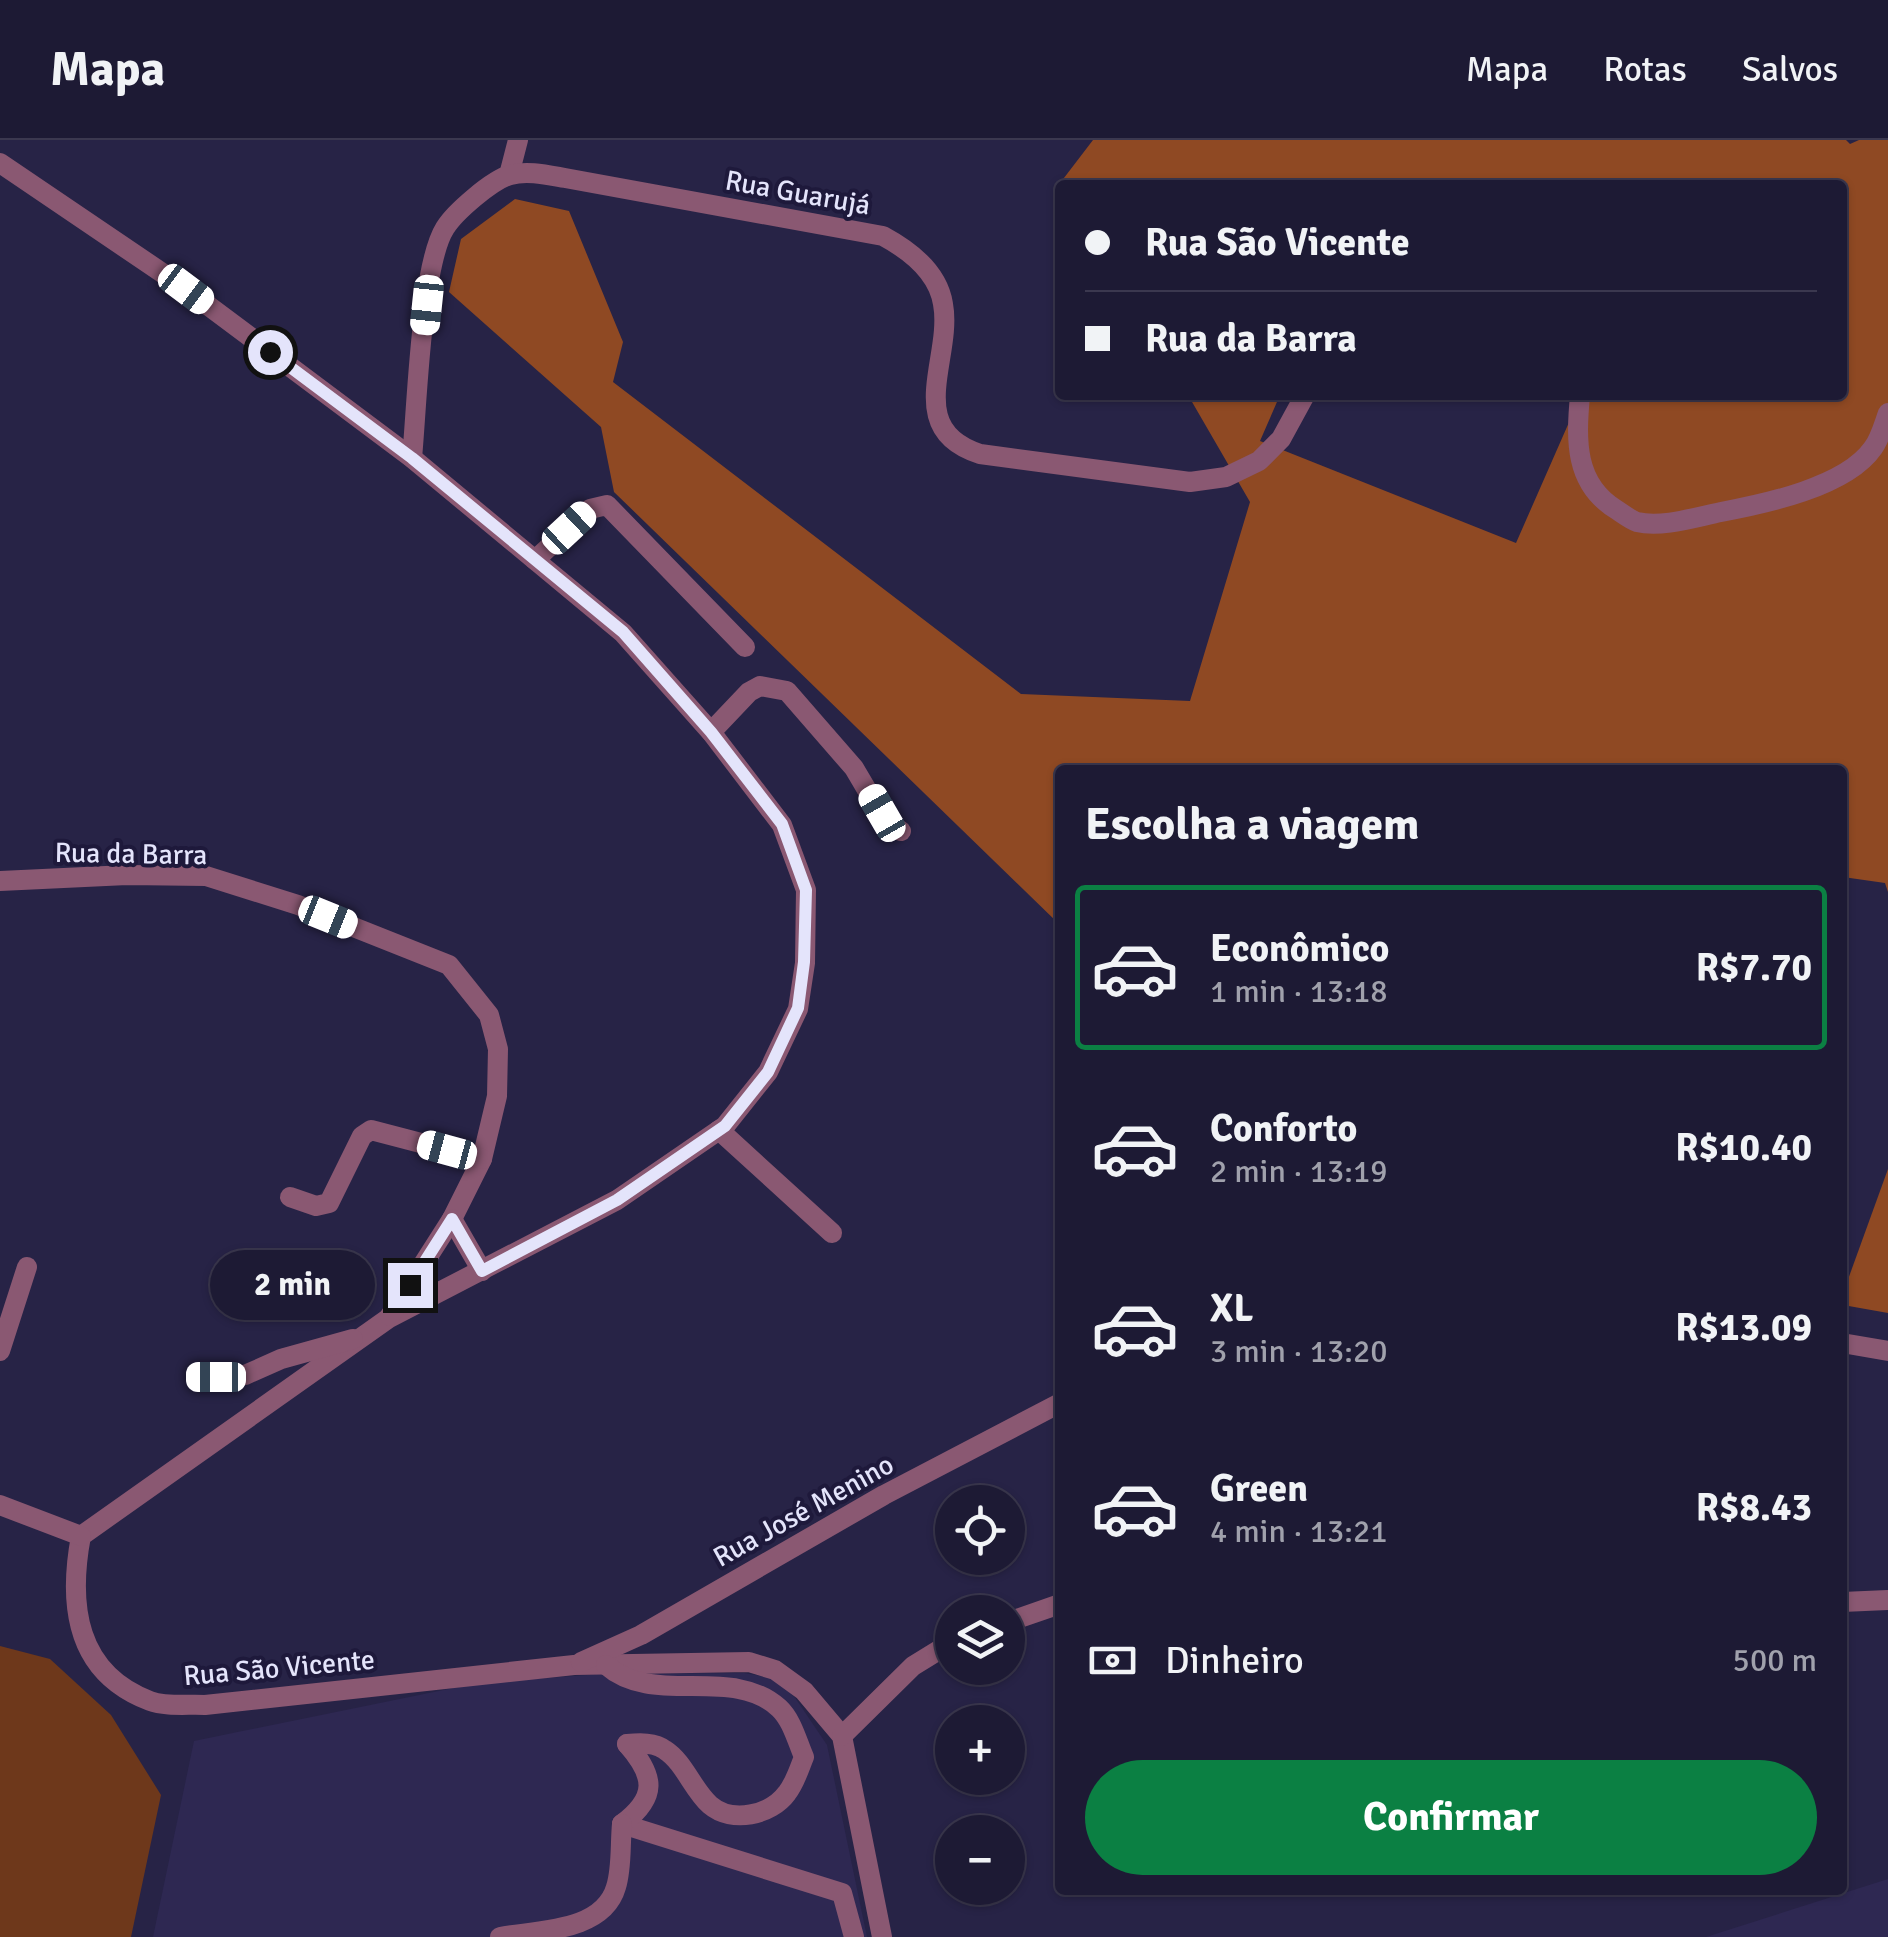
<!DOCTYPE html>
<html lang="pt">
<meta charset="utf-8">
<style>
body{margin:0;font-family:Signika,sans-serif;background:#25233c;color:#f1f3f6;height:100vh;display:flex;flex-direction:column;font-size:38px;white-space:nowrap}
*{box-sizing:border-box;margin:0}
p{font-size:32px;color:#a0a1ac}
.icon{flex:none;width:55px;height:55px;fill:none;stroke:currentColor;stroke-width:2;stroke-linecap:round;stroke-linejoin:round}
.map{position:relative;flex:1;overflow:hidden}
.details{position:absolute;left:1055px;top:625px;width:792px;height:1130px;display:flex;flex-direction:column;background:#1d1a34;border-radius:10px;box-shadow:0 2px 8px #0004,0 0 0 2px #3b384f}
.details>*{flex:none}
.guide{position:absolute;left:1055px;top:40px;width:792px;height:220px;border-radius:10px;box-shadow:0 2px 8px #0004,0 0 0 2px #3b384f;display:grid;align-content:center;height:220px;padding:0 30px;background:#1d1a34}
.controls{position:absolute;left:935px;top:1345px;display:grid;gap:20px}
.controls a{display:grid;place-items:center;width:90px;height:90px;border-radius:50%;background:#1d1a34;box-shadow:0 2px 8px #0004,0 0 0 2px #3b384f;font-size:50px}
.end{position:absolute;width:45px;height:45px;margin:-22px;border:12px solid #e4e4fb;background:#111;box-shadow:0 0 0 5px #111}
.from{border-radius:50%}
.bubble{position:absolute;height:70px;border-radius:35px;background:#1d1a34;box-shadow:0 2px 8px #0004,0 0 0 2px #3b384f;font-size:32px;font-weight:700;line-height:70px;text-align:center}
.car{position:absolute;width:30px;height:60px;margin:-30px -15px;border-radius:12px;box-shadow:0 0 8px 2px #0007;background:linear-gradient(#fff 24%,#345 0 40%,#fff 0 76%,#345 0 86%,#fff 0)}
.guide b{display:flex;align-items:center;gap:35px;height:95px;font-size:38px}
.guide b+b{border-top:2px solid #3b384f}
.guide i{width:25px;height:25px;background:#f1f3f6}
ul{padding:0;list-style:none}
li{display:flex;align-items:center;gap:30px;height:165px;margin:0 20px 15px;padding:0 10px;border:5px solid transparent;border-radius:10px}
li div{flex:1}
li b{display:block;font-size:38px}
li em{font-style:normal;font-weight:700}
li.on{border-color:#0b8043}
li>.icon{width:90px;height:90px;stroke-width:1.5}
h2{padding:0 30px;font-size:45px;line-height:120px}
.pay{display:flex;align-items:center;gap:25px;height:110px;padding:0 30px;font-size:38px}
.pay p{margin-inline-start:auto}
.primary-button{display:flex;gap:20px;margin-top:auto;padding:20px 30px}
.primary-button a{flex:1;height:115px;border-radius:60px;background:#0b8043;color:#fff;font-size:40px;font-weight:700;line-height:115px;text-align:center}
header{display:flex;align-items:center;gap:60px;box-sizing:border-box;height:140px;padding:0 50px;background:#1d1a34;border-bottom:2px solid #3b384f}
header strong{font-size:48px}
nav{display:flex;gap:55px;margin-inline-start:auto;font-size:35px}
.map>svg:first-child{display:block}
.built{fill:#2e2852}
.green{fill:#6e381b}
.forest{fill:#8f4923}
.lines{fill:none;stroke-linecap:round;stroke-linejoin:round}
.minor{stroke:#8a5872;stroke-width:20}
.route{stroke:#e4e4fb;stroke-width:12}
.labels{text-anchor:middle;stroke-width:8;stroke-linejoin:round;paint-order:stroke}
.street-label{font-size:28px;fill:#e4e4fb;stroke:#1e193b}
</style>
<header>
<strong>Mapa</strong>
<nav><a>Mapa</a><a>Rotas</a><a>Salvos</a></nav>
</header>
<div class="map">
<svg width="1888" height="1797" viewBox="0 0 1888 1797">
<rect width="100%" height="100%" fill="#272346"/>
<g class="built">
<polygon points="744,1533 778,1539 796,1559 827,1605 867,1797 153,1797 194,1601 478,1543 601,1534"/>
<polygon points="1888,1739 1888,1797 1706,1797"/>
</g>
<polygon class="green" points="0,1506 50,1519 111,1575 161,1655 131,1797 0,1797"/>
<g class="forest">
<polygon points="1093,0 1846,0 1850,4 1859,0 1888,0 1888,752 1885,743 1843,737 1842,630 1060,630 1060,785 614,352 601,287 449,152 461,99 515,59 569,71 623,202 613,242 1021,554 1190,561 1250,362 1188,255 1280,255 1260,301 1516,403 1581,255 1842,255 1842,45 1060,45 1060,59 1054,51"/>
<polygon points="1888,1029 1888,1173 1843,1165 1842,1156"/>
</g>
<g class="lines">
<g class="minor">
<path d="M 0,23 L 186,149 L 412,318 L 623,493 L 711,592 L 782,685 L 806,750 L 805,823 L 798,869 L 768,932 L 725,986 L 617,1060 L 389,1178 L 81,1396 C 68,1465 76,1533 150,1561 C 166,1567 189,1564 205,1565 L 574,1525 L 749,1522 L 775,1530 L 804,1551 L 842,1596 L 882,1797"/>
<polyline points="509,35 518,0"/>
<path d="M 1580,255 C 1576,300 1574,344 1617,370 C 1623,374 1631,380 1637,382 C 1662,388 1696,377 1721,372 C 1764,364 1846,347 1873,308 C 1880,299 1884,284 1888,273"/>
<path d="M 412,318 C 417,267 421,126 445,88 C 455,72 492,40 510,35 C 527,30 548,35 565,38 L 883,96 C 909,110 938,132 943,164 C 953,218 902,289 980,314 L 1190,342 L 1226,337 L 1259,321 L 1281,299 L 1305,255"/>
<polyline points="535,420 590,369 607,365 745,507"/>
<polyline points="711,592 749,552 760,546 787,551 854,628 887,684 901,691"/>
<polyline points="0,741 127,735 206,736 298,765 449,825 489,875 498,909 497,956 482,1019 452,1079 390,1176"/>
<polyline points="719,990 832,1093"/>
<polyline points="290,1057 316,1066 329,1063 362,996 371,990 482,1019"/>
<polyline points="452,1079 482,1131"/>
<polyline points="1842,1203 1888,1211"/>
<polyline points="0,1211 27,1127"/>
<polyline points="196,1237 245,1235 281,1219 353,1199"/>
<polyline points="0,1365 81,1396"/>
<polyline points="1842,1462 1888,1460"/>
<polyline points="1008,1482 1060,1464"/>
<polyline points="581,1522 641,1495 884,1355 1060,1263"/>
<path d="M 606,1525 C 653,1567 732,1525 779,1568 C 792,1580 797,1601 804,1617 C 799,1629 795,1643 787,1653 C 771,1675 732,1684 710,1665 C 693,1650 684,1622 665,1610 C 655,1602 639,1603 627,1604"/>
<polyline points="842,1596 913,1526 952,1502"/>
<polyline points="622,1684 842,1753 854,1797"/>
<path d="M 622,1684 C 658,1657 655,1636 627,1604"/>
<path d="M 500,1797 C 538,1790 603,1792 616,1747 C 622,1728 620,1705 622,1684"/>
</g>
</g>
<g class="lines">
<polyline class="route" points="270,212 412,318 623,492 711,592 782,684 806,750 804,822 798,868 768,932 725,986 617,1060 482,1131 452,1079 410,1145"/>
</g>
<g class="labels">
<g class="street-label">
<text transform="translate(798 52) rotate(10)" y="10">Rua Guarujá</text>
<text transform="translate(131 713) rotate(1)" y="10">Rua da Barra</text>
<text transform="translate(803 1370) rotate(-29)" y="10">Rua José Menino</text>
<text transform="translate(279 1527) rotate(-5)" y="10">Rua São Vicente</text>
</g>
</g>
</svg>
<div class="controls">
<a><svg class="icon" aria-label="locate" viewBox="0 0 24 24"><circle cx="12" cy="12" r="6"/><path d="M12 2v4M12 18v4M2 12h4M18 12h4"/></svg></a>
<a><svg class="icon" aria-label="layers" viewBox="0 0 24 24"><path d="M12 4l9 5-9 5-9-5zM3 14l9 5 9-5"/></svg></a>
<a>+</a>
<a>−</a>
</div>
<i class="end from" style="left:270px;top:212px"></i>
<i class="end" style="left:410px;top:1145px"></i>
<div class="bubble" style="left:210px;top:1110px;width:165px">2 min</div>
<i class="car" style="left:186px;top:149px;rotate:127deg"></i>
<i class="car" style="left:427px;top:165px;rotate:186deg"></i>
<i class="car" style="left:569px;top:388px;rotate:47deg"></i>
<i class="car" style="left:882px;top:673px;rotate:330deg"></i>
<i class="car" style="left:328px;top:777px;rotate:112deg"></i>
<i class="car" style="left:447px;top:1010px;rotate:285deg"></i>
<i class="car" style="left:216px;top:1237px;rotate:270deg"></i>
<div class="guide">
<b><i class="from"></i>Rua São Vicente</b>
<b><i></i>Rua da Barra</b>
</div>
<section class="details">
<h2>Escolha a viagem</h2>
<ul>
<li class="on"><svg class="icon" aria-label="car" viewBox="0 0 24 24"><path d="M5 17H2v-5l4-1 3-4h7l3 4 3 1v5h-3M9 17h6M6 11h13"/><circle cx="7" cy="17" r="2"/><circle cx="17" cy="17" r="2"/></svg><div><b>Econômico</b><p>1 min · 13:18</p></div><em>R$7.70</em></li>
<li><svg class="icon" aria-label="car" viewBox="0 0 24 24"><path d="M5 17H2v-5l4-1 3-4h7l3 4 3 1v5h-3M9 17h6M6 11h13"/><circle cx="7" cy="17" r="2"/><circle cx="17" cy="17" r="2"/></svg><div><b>Conforto</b><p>2 min · 13:19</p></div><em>R$10.40</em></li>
<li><svg class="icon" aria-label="car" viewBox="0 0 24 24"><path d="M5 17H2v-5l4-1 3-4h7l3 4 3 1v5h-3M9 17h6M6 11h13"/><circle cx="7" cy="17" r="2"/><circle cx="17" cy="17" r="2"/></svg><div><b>XL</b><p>3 min · 13:20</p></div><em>R$13.09</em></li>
<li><svg class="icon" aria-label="car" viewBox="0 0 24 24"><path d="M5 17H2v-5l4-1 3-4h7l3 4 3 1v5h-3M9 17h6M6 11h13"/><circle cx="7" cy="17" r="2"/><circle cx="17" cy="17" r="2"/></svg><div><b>Green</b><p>4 min · 13:21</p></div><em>R$8.43</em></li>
</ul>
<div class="pay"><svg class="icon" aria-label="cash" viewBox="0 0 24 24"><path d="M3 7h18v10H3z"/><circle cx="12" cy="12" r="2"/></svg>Dinheiro<p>500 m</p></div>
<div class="primary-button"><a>Confirmar</a></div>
</section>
</div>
